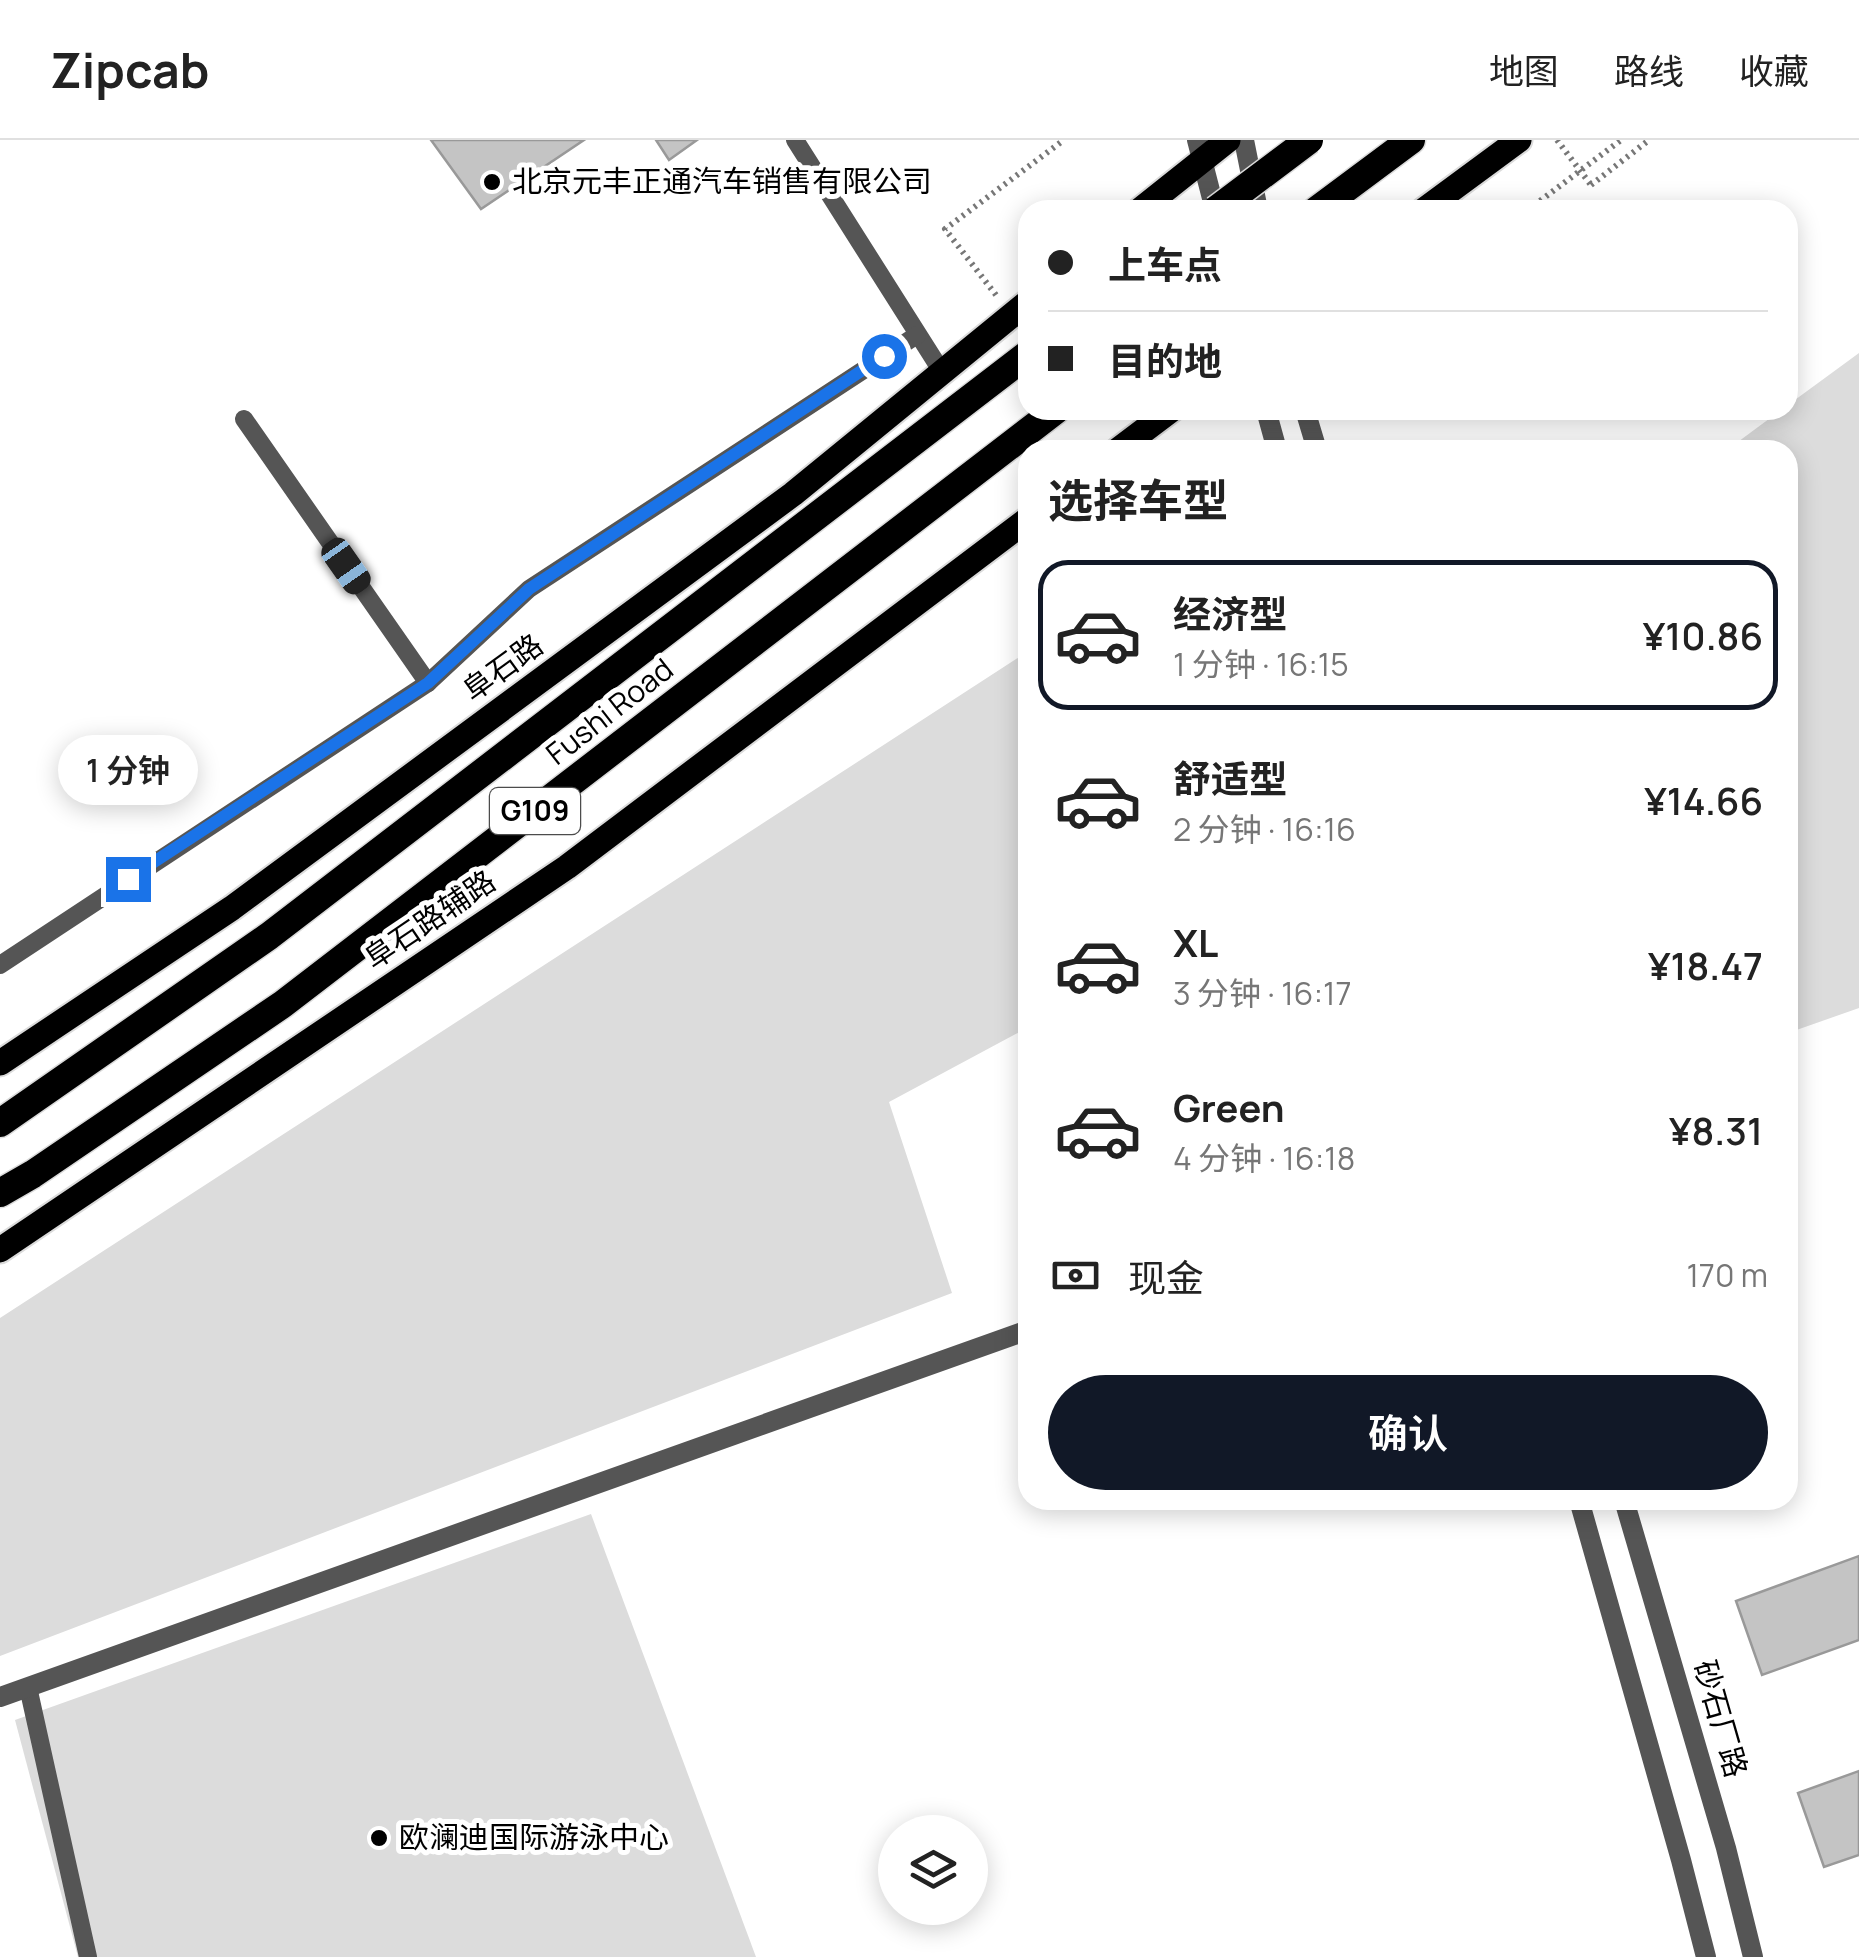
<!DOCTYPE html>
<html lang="zh">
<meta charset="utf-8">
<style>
body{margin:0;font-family:Manrope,"Noto Sans SC",sans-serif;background:#f6f6f6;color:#222;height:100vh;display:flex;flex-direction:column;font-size:38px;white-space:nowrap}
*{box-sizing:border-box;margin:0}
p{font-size:32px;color:#767676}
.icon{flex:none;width:55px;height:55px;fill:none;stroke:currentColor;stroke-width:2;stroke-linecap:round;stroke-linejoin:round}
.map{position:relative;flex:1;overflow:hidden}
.panel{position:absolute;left:1018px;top:300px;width:780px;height:1070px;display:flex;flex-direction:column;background:#fff;border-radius:30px;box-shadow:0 5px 25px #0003}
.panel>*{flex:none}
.hud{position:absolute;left:1018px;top:60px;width:780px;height:220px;border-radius:30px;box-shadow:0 5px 25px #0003;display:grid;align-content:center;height:220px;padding:0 30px;background:#fff}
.fabs{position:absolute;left:878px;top:1675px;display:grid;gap:20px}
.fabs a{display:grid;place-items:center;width:110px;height:110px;border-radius:50%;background:#fff;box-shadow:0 5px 25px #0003;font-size:50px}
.end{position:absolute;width:45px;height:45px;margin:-22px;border:12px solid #1a73e8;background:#fff;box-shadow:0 0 0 5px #fff}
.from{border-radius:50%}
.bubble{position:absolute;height:70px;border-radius:35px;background:#fff;box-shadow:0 5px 25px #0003;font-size:32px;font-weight:600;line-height:70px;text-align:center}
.car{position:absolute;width:30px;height:60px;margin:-30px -15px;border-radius:12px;box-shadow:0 0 8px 2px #0007;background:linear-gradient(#222 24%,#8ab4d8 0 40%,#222 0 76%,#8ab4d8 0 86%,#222 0)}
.hud b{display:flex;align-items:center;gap:35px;height:95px;font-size:38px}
.hud b+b{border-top:2px solid #e0e0e0}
.hud i{width:25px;height:25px;background:#222}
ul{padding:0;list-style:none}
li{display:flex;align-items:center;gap:30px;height:150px;margin:0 20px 15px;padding:0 10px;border:5px solid transparent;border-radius:30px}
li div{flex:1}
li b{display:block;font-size:38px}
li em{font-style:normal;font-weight:600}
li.active{border-color:#111827}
li>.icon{width:90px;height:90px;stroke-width:1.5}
h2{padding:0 30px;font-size:45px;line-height:120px}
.pay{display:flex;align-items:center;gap:25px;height:110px;padding:0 30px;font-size:38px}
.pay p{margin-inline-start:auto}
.primary-button{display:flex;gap:20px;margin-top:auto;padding:20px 30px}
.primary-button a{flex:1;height:115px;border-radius:60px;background:#111827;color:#fff;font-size:40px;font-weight:600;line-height:115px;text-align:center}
header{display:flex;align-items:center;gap:60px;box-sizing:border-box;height:140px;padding:0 50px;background:#fff;border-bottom:2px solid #e0e0e0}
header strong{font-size:48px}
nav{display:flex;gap:55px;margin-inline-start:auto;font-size:35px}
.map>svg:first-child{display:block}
.green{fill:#dcdcdc}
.building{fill:#c4c4c4;stroke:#999;stroke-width:2.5}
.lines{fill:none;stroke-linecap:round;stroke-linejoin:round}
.primary-casing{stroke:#dbdbdb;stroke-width:29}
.trunk-casing{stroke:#dbdbdb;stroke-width:31}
.path{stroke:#777;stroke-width:6;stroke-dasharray:2.5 5;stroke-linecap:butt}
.service{stroke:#555;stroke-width:18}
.minor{stroke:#555;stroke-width:20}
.tertiary{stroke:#555;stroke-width:20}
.primary{stroke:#000;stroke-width:25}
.trunk{stroke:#000;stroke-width:28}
.trunk-bridge-casing{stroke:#dbdbdb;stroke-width:31;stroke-linecap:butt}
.path-bridge{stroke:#777;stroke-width:6;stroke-dasharray:2.5 5;stroke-linecap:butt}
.trunk-bridge{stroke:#000;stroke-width:28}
.route{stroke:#1a73e8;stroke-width:12}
.poi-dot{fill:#000;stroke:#fff;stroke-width:4}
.labels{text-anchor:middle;stroke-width:10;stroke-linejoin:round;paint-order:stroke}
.shield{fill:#fff;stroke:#4c4c4c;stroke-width:2.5}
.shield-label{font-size:28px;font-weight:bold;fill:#000}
.poi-label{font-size:30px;fill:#000;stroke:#fff;text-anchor:start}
.street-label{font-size:30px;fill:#000;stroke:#fff}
</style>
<header>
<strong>Zipcab</strong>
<nav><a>地图</a><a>路线</a><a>收藏</a></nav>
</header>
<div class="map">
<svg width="1859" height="1817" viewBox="0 0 1859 1817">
<rect width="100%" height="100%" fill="#fff"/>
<g class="green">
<polygon points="1859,213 1859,868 1788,893 1788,310 1727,310 1781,270 1788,270 1788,265"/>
<polygon points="1027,512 1027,888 889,962 952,1153 0,1516 0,1178"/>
<polygon points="591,1374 756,1817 78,1817 15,1580"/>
</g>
<g class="building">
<polygon points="431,0 584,0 481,69"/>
<polygon points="656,0 697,0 669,20"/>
<polygon points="1859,1416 1859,1500 1762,1535 1736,1461"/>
<polygon points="1859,1631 1859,1715 1824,1727 1798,1653"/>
</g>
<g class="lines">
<defs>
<g id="primary">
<polyline points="1140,70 1228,0"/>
<polyline points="1424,70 1519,0"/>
<polyline points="1118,310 1171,270"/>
<polyline points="0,923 232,768 793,354 1028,162"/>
<polyline points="0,1110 567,727 1028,379"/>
</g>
<g id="trunk">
<polyline points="1317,70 1411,0"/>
<polyline points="0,983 269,796 1028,214"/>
<polyline points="0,1053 33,1034 283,864 1056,270"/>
</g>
</defs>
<use href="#primary" class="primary-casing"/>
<use href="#trunk" class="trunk-casing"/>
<g class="path">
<polyline points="1591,45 1649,0"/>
<polyline points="1528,70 1621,0"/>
<polyline points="996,155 945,89 1061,2"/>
<polyline points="1025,450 1028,448"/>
</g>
<g class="service">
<polyline points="795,0 942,232"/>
<polyline points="244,279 428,543"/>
<polyline points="0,825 428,543 529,449 917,195"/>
<polyline points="28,1547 88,1817"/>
</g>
<polyline class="minor" points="0,1557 1028,1190"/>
<g class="tertiary">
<polyline points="1197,0 1215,70"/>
<polyline points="1244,0 1258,70"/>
<polyline points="1266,270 1277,310"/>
<polyline points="1305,270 1317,310"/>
<polyline points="1579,1360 1681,1720 1706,1817"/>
<polyline points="1624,1360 1726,1708 1753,1817"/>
</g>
<use href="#primary" class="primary"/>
<use href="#trunk" class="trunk"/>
<defs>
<polyline id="trunk-bridge" points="1216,70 1309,0"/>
</defs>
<use href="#trunk-bridge" class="trunk-bridge-casing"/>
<polyline class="path-bridge" points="1557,0 1591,45"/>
<use href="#trunk-bridge" class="trunk-bridge"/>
</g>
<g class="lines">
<polyline class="route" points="128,739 428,543 529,449 884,216"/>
</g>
<g class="poi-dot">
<circle cx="492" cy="42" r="10"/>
<circle cx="379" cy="1698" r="10"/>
</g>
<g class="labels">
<rect class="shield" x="490" y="648" width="90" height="46" rx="8"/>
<g class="shield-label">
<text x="535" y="681">G109</text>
</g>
<g class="poi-label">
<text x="512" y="52">北京元丰正通汽车销售有限公司</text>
<text x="399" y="1708">欧澜迪国际游泳中心</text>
</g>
<g class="street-label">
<text transform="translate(503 528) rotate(-36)" y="10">阜石路</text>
<text transform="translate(610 572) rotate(-38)" y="10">Fushi Road</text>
<text transform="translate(430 780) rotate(-34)" y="10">阜石路辅路</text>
<text transform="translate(1720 1579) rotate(74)" y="10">砂石厂路</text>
</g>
</g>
</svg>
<div class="fabs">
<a><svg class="icon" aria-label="layers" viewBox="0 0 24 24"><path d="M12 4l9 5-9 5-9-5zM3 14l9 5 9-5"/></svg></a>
</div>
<i class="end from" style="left:884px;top:216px"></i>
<i class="end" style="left:128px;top:739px"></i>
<div class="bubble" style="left:58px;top:595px;width:140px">1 分钟</div>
<i class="car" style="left:346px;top:426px;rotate:145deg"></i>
<div class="hud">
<b><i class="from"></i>上车点</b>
<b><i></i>目的地</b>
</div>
<section class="panel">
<h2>选择车型</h2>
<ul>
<li class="active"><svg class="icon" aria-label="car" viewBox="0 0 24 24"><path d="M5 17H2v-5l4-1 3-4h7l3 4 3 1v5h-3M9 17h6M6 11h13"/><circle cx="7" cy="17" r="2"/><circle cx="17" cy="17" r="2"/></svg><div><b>经济型</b><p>1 分钟 · 16:15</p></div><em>¥10.86</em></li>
<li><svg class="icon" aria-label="car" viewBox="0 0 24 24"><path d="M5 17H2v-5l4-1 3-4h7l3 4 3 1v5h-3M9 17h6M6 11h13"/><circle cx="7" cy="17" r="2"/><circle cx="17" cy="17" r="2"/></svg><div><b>舒适型</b><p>2 分钟 · 16:16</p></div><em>¥14.66</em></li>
<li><svg class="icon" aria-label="car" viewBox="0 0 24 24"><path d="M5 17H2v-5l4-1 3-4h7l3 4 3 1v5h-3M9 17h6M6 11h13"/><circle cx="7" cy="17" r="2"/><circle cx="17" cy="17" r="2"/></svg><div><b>XL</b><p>3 分钟 · 16:17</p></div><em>¥18.47</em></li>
<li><svg class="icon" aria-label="car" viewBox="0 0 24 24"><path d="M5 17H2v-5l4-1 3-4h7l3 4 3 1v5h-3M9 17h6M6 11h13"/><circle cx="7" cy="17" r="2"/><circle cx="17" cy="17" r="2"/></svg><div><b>Green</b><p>4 分钟 · 16:18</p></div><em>¥8.31</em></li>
</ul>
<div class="pay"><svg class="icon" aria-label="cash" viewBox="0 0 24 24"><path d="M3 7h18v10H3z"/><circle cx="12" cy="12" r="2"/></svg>现金<p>170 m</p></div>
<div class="primary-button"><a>确认</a></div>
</section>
</div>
